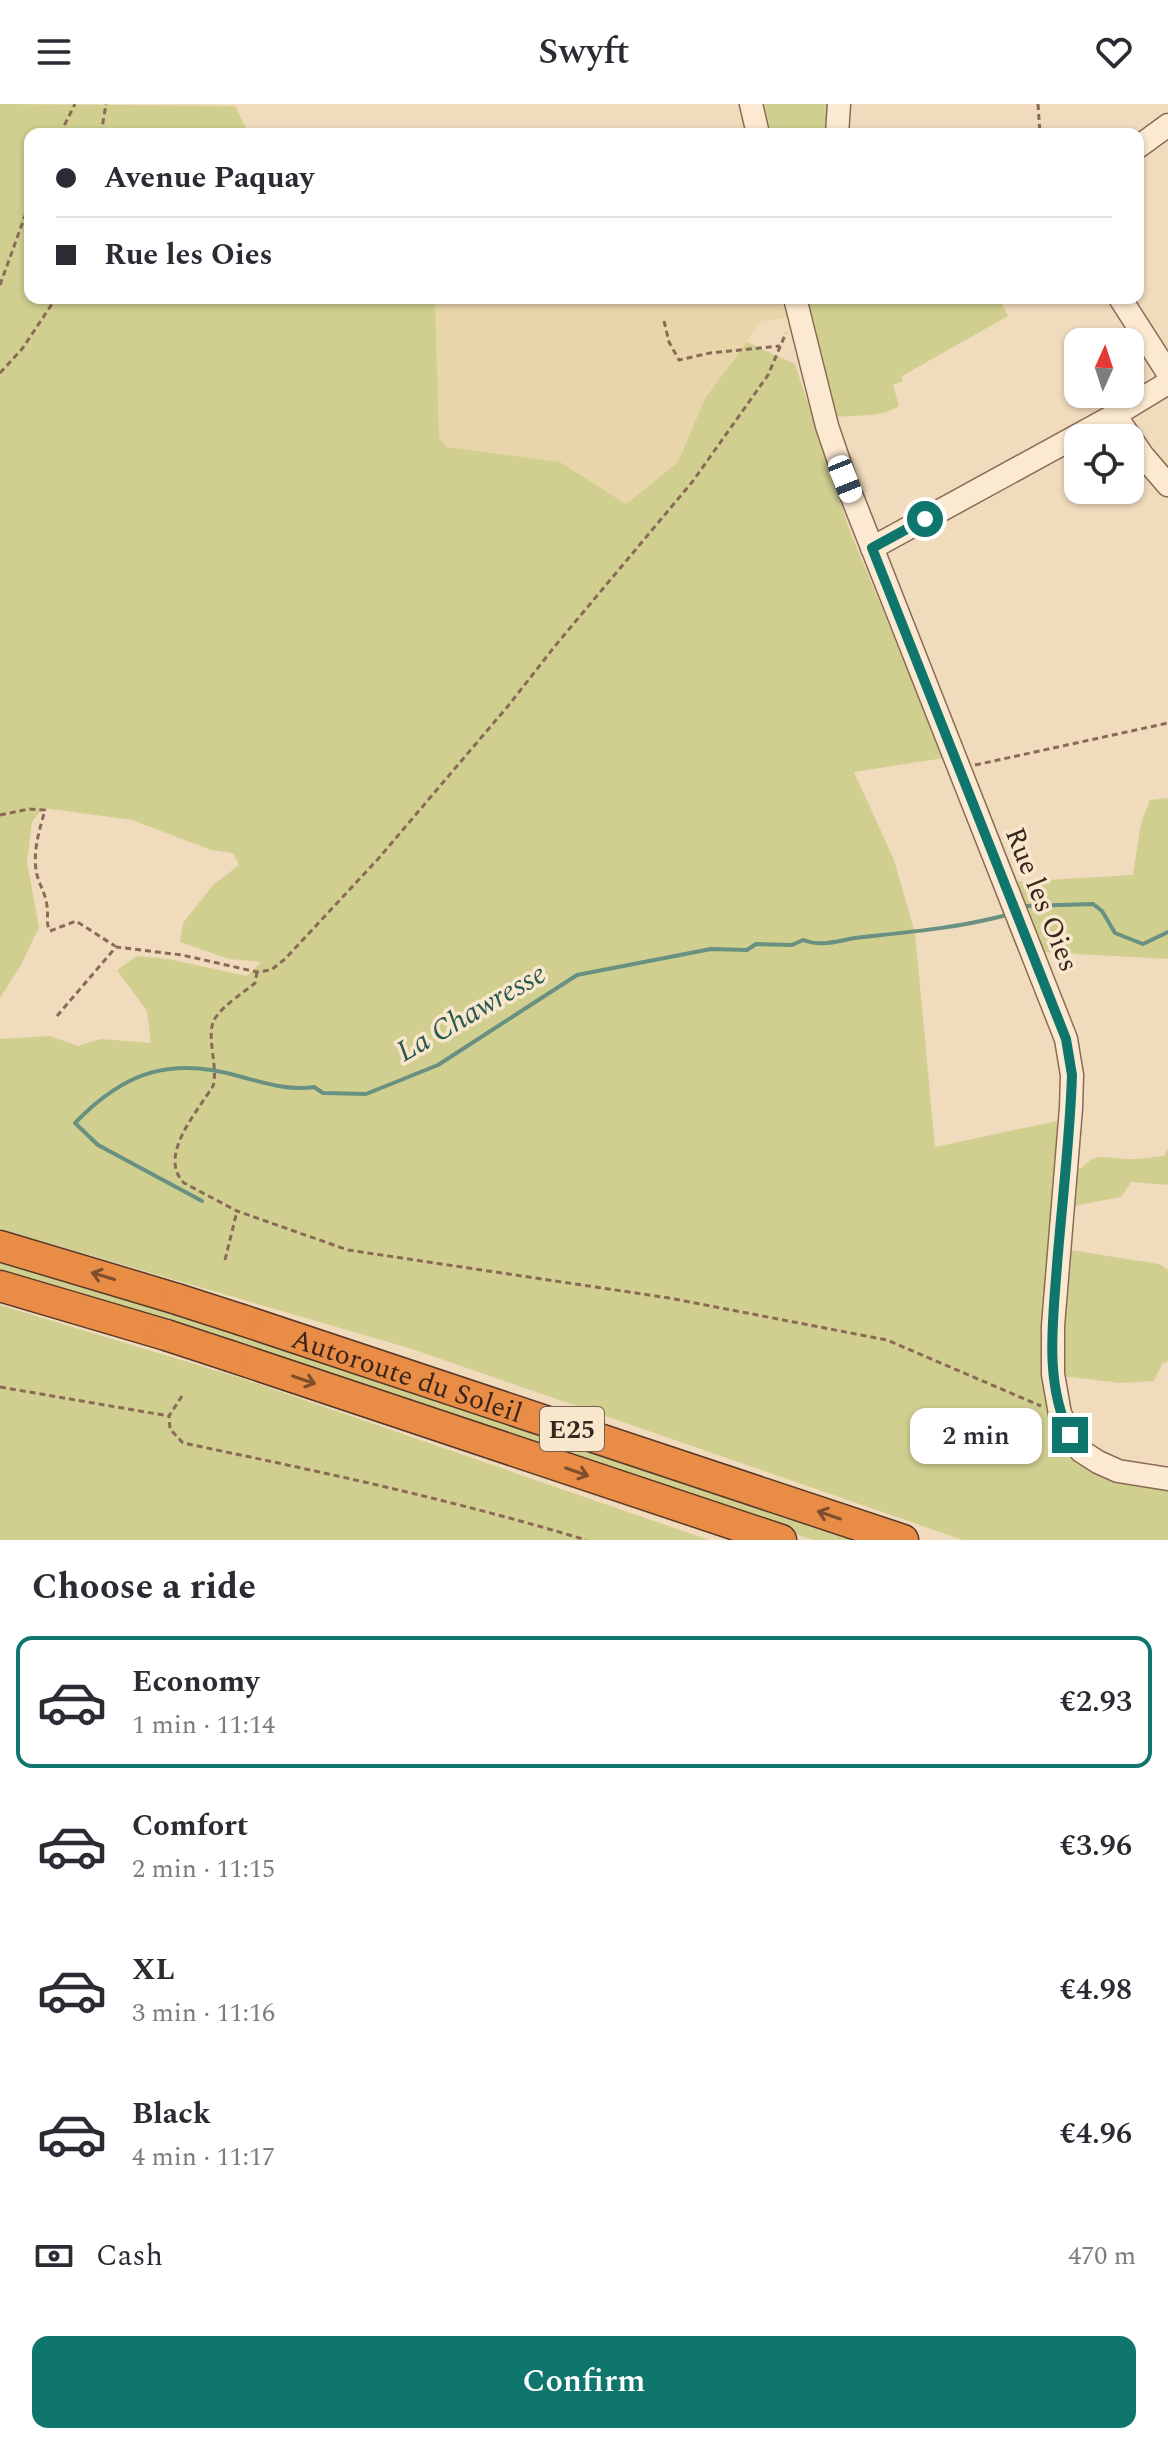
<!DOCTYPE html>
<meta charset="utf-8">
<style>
body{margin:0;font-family:Spectral,serif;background:#f2f2f3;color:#2b2b33;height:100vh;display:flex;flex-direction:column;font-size:30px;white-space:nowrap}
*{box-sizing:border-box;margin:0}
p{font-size:26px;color:#7c7c81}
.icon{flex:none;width:44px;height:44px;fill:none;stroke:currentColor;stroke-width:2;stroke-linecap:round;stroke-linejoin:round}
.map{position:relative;height:1436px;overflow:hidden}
.details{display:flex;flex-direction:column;background:#fff;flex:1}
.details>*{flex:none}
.hud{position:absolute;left:24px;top:24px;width:1120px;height:176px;border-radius:16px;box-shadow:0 2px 6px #0004;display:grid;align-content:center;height:176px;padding:0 32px;background:#fff}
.needle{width:52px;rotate:3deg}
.buttons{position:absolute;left:1064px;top:224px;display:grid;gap:16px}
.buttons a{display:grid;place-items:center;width:80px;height:80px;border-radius:16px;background:#fff;box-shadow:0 2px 6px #0004;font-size:40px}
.end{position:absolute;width:36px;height:36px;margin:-18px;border:10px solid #0f766e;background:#fff;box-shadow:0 0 0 4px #fff}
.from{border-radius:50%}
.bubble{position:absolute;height:56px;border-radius:16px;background:#fff;box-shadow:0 2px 6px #0004;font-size:26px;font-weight:600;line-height:56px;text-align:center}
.car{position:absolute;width:24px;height:48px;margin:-24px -12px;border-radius:10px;box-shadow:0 0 6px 2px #0007;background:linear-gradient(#fff 24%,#345 0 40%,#fff 0 76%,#345 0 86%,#fff 0)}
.hud b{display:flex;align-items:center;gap:28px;height:76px;font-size:30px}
.hud b+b{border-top:2px solid #e1e1e2}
.hud i{width:20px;height:20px;background:#2b2b33}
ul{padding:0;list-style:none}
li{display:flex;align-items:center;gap:24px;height:132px;margin:0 16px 12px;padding:0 16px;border:4px solid transparent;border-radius:16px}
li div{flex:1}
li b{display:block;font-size:30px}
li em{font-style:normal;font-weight:600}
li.selected{border-color:#0f766e}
li>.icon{width:72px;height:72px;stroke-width:1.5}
h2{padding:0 32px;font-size:36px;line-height:96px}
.pay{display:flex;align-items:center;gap:20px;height:88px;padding:0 32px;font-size:30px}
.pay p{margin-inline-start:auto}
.action{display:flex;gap:16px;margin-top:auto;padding:16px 32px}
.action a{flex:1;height:92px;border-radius:16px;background:#0f766e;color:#fff;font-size:32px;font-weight:600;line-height:92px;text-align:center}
header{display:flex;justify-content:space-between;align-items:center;height:104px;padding:0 32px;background:#fff;font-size:36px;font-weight:600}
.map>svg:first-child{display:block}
.farmland{fill:#e8d6aa}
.green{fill:#d0cf90}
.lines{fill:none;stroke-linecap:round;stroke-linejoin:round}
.stream{stroke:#689181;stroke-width:4}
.minor-casing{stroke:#8b6a55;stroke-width:25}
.highway-casing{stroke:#58392a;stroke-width:33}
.path{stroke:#8b6a55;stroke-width:3;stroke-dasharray:6 4;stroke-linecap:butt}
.minor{stroke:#fce9d1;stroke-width:22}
.highway{stroke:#e98c45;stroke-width:30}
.highway-bridge-casing{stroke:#58392a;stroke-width:33;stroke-linecap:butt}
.highway-bridge{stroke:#e98c45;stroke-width:30}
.oneway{stroke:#7f4e2c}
.route{stroke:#0f766e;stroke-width:10}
.labels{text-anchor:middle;stroke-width:7;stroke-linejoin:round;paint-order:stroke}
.shield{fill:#f8e6cd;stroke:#725f50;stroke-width:2}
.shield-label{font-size:26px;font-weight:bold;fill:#39251b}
.street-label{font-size:28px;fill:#39251b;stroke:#f8e6cd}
.water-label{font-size:30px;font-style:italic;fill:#295a50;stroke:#f8e6cd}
</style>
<header><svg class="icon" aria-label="menu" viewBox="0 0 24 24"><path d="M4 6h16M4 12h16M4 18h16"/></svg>Swyft<svg class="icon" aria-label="heart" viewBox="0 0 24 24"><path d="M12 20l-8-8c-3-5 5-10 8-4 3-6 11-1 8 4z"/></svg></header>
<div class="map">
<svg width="1168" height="1436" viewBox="0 0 1168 1436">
<rect width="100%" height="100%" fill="#f1dbbd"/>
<polygon class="farmland" points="435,194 787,194 791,213 762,217 705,293 678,358 626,400 560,358 447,343 439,334"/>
<g class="green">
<polygon points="0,0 235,2 249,30 30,30 30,194 435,194 439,334 447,343 560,358 626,400 678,358 705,294 747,238 795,260 848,422 944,654 854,668 894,756 915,829 935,1043 1062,1016 1049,1314 1054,1329 1077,1353 1168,1385 1168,1436 963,1436 412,1245 0,1125 0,935 50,932 78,942 101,935 151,939 147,907 117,866 137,852 168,855 247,872 261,858 229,855 180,838 183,819 213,781 239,761 233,749 211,746 132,716 43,704 32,718 27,758 39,823 21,861 0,894"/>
<polygon points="764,0 835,0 831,30 771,30"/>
<path d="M 803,194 L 999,194 L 1008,212 L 902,272 L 903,277 L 893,281 L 899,302 C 883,314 852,311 832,313 Z"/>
<polygon points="1168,694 1168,855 1039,848 1012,778 1133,771 1141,719 1150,696"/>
<path d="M 1168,1044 L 1168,1081 L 1131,1078 L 1121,1093 L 1068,1103 L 1071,1066 L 1082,1064 C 1095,1048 1106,1054 1124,1055 C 1137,1056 1151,1053 1164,1052 Z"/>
<polygon points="1064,1145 1159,1160 1168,1166 1168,1257 1162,1260 1154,1277 1120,1279 1063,1272"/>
<polygon points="0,1151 878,1436 813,1436 466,1319 0,1172"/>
<polygon points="0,1201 244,1275 709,1436 0,1436"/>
</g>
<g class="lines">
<g class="stream">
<polyline points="1027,802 1093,800 1102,807 1115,829 1143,840 1168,828"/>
<path d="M 202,1097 L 98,1041 L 75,1019 C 125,967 172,952 242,973 C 264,979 290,987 314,983 L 323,989 L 366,990 L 438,961 L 577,871 L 711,845 L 747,846 L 756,840 L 792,841 L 803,836 C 824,844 841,835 863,833 C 910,828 956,824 1003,812"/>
</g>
<defs>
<g id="minor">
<polyline points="751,0 758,30"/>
<polyline points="837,30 839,0"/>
<polyline points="1138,43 1168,21"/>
<polyline points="795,194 827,322 845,375 1066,935 1072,971 1071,1004 1053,1222 1053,1270 1060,1310 1081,1347 1098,1358 1118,1367 1168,1375"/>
<polyline points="1120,194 1168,269"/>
<polyline points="1115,311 1143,352 1168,381"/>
<polyline points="872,444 1115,311 1168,279"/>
</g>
<g id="highway">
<polyline points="0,1142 177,1195"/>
<polyline points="0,1182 166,1231"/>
<path id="s1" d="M 242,1216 L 903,1436"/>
<polyline points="230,1252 781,1436"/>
</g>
</defs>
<use href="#minor" class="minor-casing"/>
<use href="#highway" class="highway-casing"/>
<g class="path">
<polyline points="1038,0 1040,30"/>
<polyline points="60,30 75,0"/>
<polyline points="101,30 106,0"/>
<polyline points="0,181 30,98"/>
<polyline points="664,217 669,238 679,256 710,249 780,242"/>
<polyline points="0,269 22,245 56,194"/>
<polyline points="975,661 1168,619"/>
<path d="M 0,711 L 29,705 L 45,706 C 39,727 32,750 37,771 C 40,782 46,791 47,802 C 49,812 45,818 50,827 L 76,817 L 115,842"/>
<path d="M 257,868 L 255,879 C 243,889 225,900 216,913 C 204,928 219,962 213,982 C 198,1007 157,1052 184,1079 L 237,1107 L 348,1146 L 669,1194 L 887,1236 L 1041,1302"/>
<polyline points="57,912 116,843 182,851 257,868 271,866 285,855 378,755 508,602 555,542 693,377 768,271 786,229"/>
<polyline points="225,1156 237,1107"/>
<polyline points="0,1283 169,1312"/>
<path d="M 182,1292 L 169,1312 L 170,1325 L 183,1339 C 318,1367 454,1396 586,1436"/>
</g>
<use href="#minor" class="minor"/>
<use href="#highway" class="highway"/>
<defs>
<g id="highway-bridge">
<polyline points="177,1195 242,1216"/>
<polyline points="166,1231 230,1252"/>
</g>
</defs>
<use href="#highway-bridge" class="highway-bridge-casing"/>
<use href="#highway-bridge" class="highway-bridge"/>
</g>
<defs><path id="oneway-shaft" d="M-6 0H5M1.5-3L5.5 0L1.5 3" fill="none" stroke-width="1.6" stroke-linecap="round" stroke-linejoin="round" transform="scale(2)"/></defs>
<g class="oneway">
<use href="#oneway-shaft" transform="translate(103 1172) rotate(-163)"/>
<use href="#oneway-shaft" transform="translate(304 1276) rotate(19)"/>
<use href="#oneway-shaft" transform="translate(577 1368) rotate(19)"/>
<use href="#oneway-shaft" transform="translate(829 1411) rotate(-161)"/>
</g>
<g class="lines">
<path class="route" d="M 925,415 L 872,444 L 1066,935 L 1072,971 C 1070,1034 1062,1098 1057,1161 C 1053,1218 1044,1278 1070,1331"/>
</g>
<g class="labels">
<rect class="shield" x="540" y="1303" width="64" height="44" rx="6"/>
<g class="shield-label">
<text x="572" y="1334">E25</text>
</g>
<g class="street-label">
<text transform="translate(1043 795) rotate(68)" y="10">Rue les Oies</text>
<text dy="10" stroke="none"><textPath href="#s1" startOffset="174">Autoroute du Soleil</textPath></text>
</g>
<g class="water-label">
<text transform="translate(471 908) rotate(-30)" y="10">La Chawresse</text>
</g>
</g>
</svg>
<div class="buttons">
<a><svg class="needle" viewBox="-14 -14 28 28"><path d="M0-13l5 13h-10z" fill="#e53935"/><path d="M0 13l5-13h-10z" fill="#7c7c81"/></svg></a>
<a><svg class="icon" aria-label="locate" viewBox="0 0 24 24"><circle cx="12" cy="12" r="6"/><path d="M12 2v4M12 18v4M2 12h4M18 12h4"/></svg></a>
</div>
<i class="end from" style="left:925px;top:415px"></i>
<i class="end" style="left:1070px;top:1331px"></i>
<div class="bubble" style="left:910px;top:1304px;width:132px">2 min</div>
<i class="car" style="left:845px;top:375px;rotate:158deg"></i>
<div class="hud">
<b><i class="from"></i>Avenue Paquay</b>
<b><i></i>Rue les Oies</b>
</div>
</div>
<section class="details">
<h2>Choose a ride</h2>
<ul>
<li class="selected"><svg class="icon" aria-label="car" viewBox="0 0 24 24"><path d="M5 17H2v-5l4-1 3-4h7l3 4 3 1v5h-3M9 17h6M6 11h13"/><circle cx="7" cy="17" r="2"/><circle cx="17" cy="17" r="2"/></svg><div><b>Economy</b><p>1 min · 11:14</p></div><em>€2.93</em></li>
<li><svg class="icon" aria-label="car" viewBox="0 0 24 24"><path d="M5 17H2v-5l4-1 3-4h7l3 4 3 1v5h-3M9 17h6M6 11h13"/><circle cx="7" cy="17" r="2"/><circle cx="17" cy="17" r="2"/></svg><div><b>Comfort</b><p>2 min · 11:15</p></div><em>€3.96</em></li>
<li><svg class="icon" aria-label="car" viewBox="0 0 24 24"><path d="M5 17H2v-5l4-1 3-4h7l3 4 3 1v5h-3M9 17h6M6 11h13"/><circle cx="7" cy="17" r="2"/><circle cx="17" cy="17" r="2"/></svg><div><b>XL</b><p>3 min · 11:16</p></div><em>€4.98</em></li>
<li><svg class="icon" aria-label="car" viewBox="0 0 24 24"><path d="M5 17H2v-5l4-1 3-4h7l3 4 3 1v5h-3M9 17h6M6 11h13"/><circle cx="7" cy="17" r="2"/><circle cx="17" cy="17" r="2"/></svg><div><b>Black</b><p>4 min · 11:17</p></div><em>€4.96</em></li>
</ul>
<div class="pay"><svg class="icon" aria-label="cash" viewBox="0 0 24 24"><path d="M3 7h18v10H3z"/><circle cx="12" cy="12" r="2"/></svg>Cash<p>470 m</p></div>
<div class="action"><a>Confirm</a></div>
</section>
